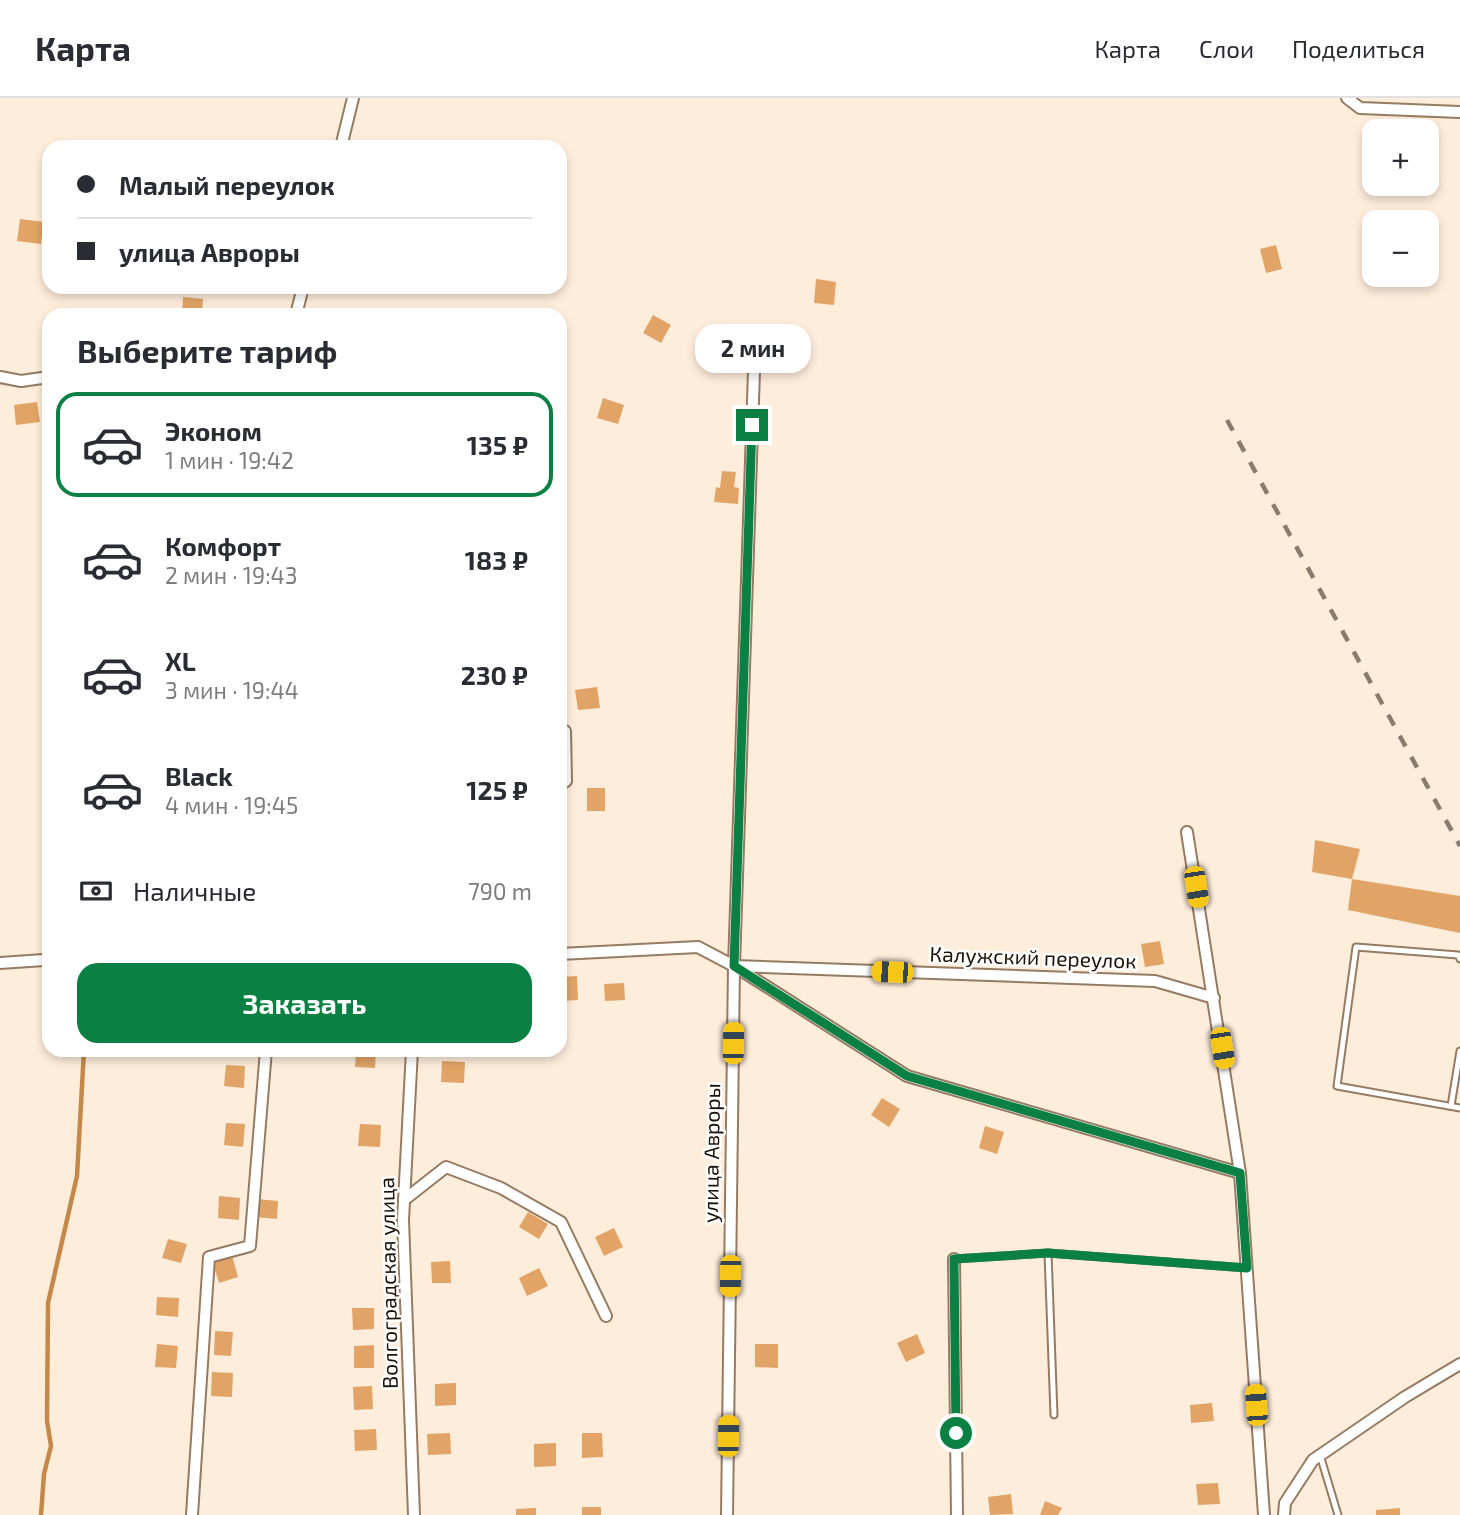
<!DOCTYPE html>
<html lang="ru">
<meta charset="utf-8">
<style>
body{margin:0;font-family:"Exo 2",sans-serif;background:#f2f2f3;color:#2b2b33;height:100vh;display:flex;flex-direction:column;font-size:26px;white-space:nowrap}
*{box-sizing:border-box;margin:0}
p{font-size:23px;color:#7c7c81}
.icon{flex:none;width:38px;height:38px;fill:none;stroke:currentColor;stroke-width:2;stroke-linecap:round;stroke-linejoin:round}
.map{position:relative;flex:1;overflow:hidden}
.sheet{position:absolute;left:42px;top:210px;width:525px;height:749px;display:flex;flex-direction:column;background:#fff;border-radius:21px;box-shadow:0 4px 10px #0003}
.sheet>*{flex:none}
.hud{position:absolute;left:42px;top:42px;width:525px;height:154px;border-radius:21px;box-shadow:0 4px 10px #0003;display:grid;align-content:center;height:154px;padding:0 35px;background:#fff}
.buttons{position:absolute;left:1362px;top:21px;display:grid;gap:14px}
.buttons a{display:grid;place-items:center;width:77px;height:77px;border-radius:14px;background:#fff;box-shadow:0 4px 10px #0003;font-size:35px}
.end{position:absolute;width:32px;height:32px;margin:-16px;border:9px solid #0b8043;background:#fff;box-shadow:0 0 0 4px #fff}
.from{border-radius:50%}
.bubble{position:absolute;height:49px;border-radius:21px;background:#fff;box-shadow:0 4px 10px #0003;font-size:23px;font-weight:700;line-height:49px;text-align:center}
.car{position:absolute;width:21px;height:42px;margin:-21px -10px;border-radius:9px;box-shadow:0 0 5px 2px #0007;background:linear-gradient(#f5c518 24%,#345 0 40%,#f5c518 0 76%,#345 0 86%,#f5c518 0)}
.hud b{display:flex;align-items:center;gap:24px;height:66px;font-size:26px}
.hud b+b{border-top:2px solid #e1e1e2}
.hud i{width:18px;height:18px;background:#2b2b33}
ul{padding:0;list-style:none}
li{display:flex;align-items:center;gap:21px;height:105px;margin:0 14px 10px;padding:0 21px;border:4px solid transparent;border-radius:21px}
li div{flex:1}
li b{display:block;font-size:26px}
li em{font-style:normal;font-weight:700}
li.selected{border-color:#0b8043}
li>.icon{width:63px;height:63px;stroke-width:1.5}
h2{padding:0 35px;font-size:32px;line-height:84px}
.pay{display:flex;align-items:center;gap:18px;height:77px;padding:0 35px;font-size:26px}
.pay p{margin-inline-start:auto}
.action{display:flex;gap:14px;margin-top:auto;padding:14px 35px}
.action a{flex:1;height:80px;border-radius:21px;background:#0b8043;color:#fff;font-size:28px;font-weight:700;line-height:80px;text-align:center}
header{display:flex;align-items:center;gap:42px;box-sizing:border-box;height:98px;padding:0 35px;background:#fff;border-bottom:2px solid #e1e1e2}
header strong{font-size:33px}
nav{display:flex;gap:38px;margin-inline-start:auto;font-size:24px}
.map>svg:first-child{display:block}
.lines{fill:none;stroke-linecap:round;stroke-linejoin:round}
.stream{stroke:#c4894a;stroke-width:4.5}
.building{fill:#e1a466}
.service-casing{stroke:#957b61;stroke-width:9}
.minor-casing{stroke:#957b61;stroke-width:14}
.service{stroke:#fff;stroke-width:5}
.minor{stroke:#fff;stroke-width:10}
.rail{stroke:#897b6e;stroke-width:4.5;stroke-dasharray:12 12;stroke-linecap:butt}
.route{stroke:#0b8043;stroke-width:9}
.labels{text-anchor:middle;stroke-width:5;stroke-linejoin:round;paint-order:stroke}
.street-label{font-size:21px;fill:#1c1208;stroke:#fff}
</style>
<header>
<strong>Карта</strong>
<nav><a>Карта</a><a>Слои</a><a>Поделиться</a></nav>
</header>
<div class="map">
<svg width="1460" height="1417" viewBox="0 0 1460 1417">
<rect width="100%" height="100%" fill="#ffeddc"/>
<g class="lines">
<polyline class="stream" points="41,1417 44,1376 51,1348 47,1323 48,1205 77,1078 84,952"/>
</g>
<g class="building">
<polygon points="20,121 44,124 41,146 17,143"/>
<polygon points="1276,147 1282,171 1266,175 1260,151"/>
<polygon points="816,181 836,184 834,207 814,205"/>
<polygon points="183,199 203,201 202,217 182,217"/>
<polygon points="653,217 671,227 661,245 643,235"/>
<polygon points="603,300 624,307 618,326 597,320"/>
<polygon points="37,304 40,324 16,327 14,307"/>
<polygon points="722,373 736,374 734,389 739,390 738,406 714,404 716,389 720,390"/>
<polygon points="597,589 600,610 578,612 575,592"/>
<rect x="587" y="690" width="18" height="23"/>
<polygon points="1315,742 1360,751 1352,781 1312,774"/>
<polygon points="1352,781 1460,798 1460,835 1348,812"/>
<polygon points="1160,843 1164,866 1145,869 1141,846"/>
<polygon points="577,878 578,902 560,903 560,879"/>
<polygon points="624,885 625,902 605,903 604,886"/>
<polygon points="356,952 376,952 375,970 355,969"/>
<polygon points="442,963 465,964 464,985 441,984"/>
<polygon points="226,967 245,968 244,990 224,988"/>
<polygon points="882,1000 900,1011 889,1029 871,1017"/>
<polygon points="226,1025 245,1026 243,1049 224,1047"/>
<polygon points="360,1026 381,1027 380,1049 358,1048"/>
<polygon points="985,1028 1004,1034 997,1056 979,1050"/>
<polygon points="219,1098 240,1100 239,1122 218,1120"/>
<polygon points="257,1101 278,1103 277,1121 255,1119"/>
<polygon points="528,1114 548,1126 539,1141 519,1129"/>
<polygon points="614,1130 623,1149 604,1158 595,1139"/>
<polygon points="168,1141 187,1146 181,1165 162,1160"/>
<polygon points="232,1157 238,1179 219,1185 212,1162"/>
<polygon points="450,1163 451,1185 432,1185 431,1164"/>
<polygon points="539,1170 548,1188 527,1198 519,1180"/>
<polygon points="157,1199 179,1200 178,1219 156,1217"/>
<polygon points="352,1210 374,1210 374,1231 353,1232"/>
<polygon points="215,1233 233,1234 231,1258 214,1257"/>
<polygon points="917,1236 925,1255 906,1264 897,1245"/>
<polygon points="157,1246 178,1248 176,1270 155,1269"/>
<polygon points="755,1246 778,1246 778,1270 755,1269"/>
<polygon points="374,1247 374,1270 354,1270 354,1248"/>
<polygon points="212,1274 233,1275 232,1299 211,1298"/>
<polygon points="456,1285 456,1307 435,1308 435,1286"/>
<polygon points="372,1288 373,1311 354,1312 353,1289"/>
<polygon points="1212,1305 1214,1323 1191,1325 1190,1307"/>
<polygon points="376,1331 377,1352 355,1353 354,1332"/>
<polygon points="450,1335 451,1356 428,1357 427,1336"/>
<polygon points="582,1335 602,1335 603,1359 582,1360"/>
<polygon points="556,1345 556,1368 534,1369 534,1346"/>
<polygon points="1218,1385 1220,1406 1198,1407 1196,1386"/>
<polygon points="1011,1396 1013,1416 990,1417 988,1399"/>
<polygon points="1045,1403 1062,1410 1058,1417 1040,1417"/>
<rect x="582" y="1409" width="19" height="8"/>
<polygon points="536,1410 536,1417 516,1417 516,1411"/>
<polygon points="1400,1410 1400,1417 1376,1417 1376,1412"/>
</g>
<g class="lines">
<defs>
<g id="service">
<polyline points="1460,861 1458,857 1356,849 1337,988 1460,1010"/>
<polyline points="1451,1008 1460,953"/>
<polyline points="1048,1155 1054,1317"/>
<polyline points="954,1161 1048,1155 1247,1170"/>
<polyline points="1320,1357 1338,1417"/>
</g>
<g id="minor">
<polyline points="1347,0 1360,10 1460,14"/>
<polyline points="341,49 353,0"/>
<polyline points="296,217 303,189"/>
<polyline points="0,279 21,283 49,279"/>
<polyline points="560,687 566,683 565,633"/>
<polyline points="1187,734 1240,1075 1264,1417"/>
<polyline points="560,856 698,849 734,868 1155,883 1214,900"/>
<polyline points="0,865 44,862"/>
<polyline points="736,869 907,978 1240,1075"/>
<polyline points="412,952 403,1122 414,1417"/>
<polyline points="404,1102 446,1069 501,1090 561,1124 606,1218"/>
<polyline points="954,1161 957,1417"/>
<polyline points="192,1417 209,1159 250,1148 266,952"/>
<polyline points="727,1417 734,868 754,273"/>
<polyline points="1284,1417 1285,1405 1313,1362 1405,1299 1460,1266"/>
</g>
</defs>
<use href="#service" class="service-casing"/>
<use href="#minor" class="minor-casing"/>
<use href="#service" class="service"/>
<use href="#minor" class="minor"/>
<polyline class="rail" points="1227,322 1460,748"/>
</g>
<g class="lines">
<polyline class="route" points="752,327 734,868 907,978 1240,1075 1247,1170 1048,1155 954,1161 956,1335"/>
</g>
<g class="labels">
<g class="street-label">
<text transform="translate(1033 860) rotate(2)" y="7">Калужский переулок</text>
<text transform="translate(712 1055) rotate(-89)" y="7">улица Авроры</text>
<text transform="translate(389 1185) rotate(-91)" y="7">Волгоградская улица</text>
</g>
</g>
</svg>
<div class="buttons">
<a>+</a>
<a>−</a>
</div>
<i class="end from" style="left:956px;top:1335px"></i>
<i class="end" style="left:752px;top:327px"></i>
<div class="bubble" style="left:695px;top:226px;width:116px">2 мин</div>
<i class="car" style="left:1196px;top:789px;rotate:171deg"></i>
<i class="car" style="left:892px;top:874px;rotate:272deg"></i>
<i class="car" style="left:733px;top:945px;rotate:1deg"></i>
<i class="car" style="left:1222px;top:950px;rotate:171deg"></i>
<i class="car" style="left:730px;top:1178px;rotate:181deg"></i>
<i class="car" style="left:1256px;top:1307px;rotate:356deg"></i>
<i class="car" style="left:728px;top:1338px;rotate:1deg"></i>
<div class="hud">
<b><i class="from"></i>Малый переулок</b>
<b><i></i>улица Авроры</b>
</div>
<section class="sheet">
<h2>Выберите тариф</h2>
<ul>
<li class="selected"><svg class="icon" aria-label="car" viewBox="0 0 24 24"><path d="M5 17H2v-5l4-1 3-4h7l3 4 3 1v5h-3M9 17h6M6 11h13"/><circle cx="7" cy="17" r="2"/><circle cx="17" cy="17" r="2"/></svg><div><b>Эконом</b><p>1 мин · 19:42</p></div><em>135 ₽</em></li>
<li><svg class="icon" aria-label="car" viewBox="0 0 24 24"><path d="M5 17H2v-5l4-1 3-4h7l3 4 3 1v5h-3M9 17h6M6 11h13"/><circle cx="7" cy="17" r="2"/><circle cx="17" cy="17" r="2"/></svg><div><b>Комфорт</b><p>2 мин · 19:43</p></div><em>183 ₽</em></li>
<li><svg class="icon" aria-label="car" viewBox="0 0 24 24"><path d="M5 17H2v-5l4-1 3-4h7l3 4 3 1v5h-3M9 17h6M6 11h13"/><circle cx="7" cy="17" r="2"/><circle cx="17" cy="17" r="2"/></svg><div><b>XL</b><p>3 мин · 19:44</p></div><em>230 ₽</em></li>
<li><svg class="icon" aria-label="car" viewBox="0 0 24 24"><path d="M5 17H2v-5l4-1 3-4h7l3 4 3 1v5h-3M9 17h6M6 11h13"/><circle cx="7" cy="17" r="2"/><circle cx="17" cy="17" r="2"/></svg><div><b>Black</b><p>4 мин · 19:45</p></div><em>125 ₽</em></li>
</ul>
<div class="pay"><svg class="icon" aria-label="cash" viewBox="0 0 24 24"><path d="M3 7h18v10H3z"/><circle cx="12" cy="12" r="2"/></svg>Наличные<p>790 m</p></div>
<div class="action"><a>Заказать</a></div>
</section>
</div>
